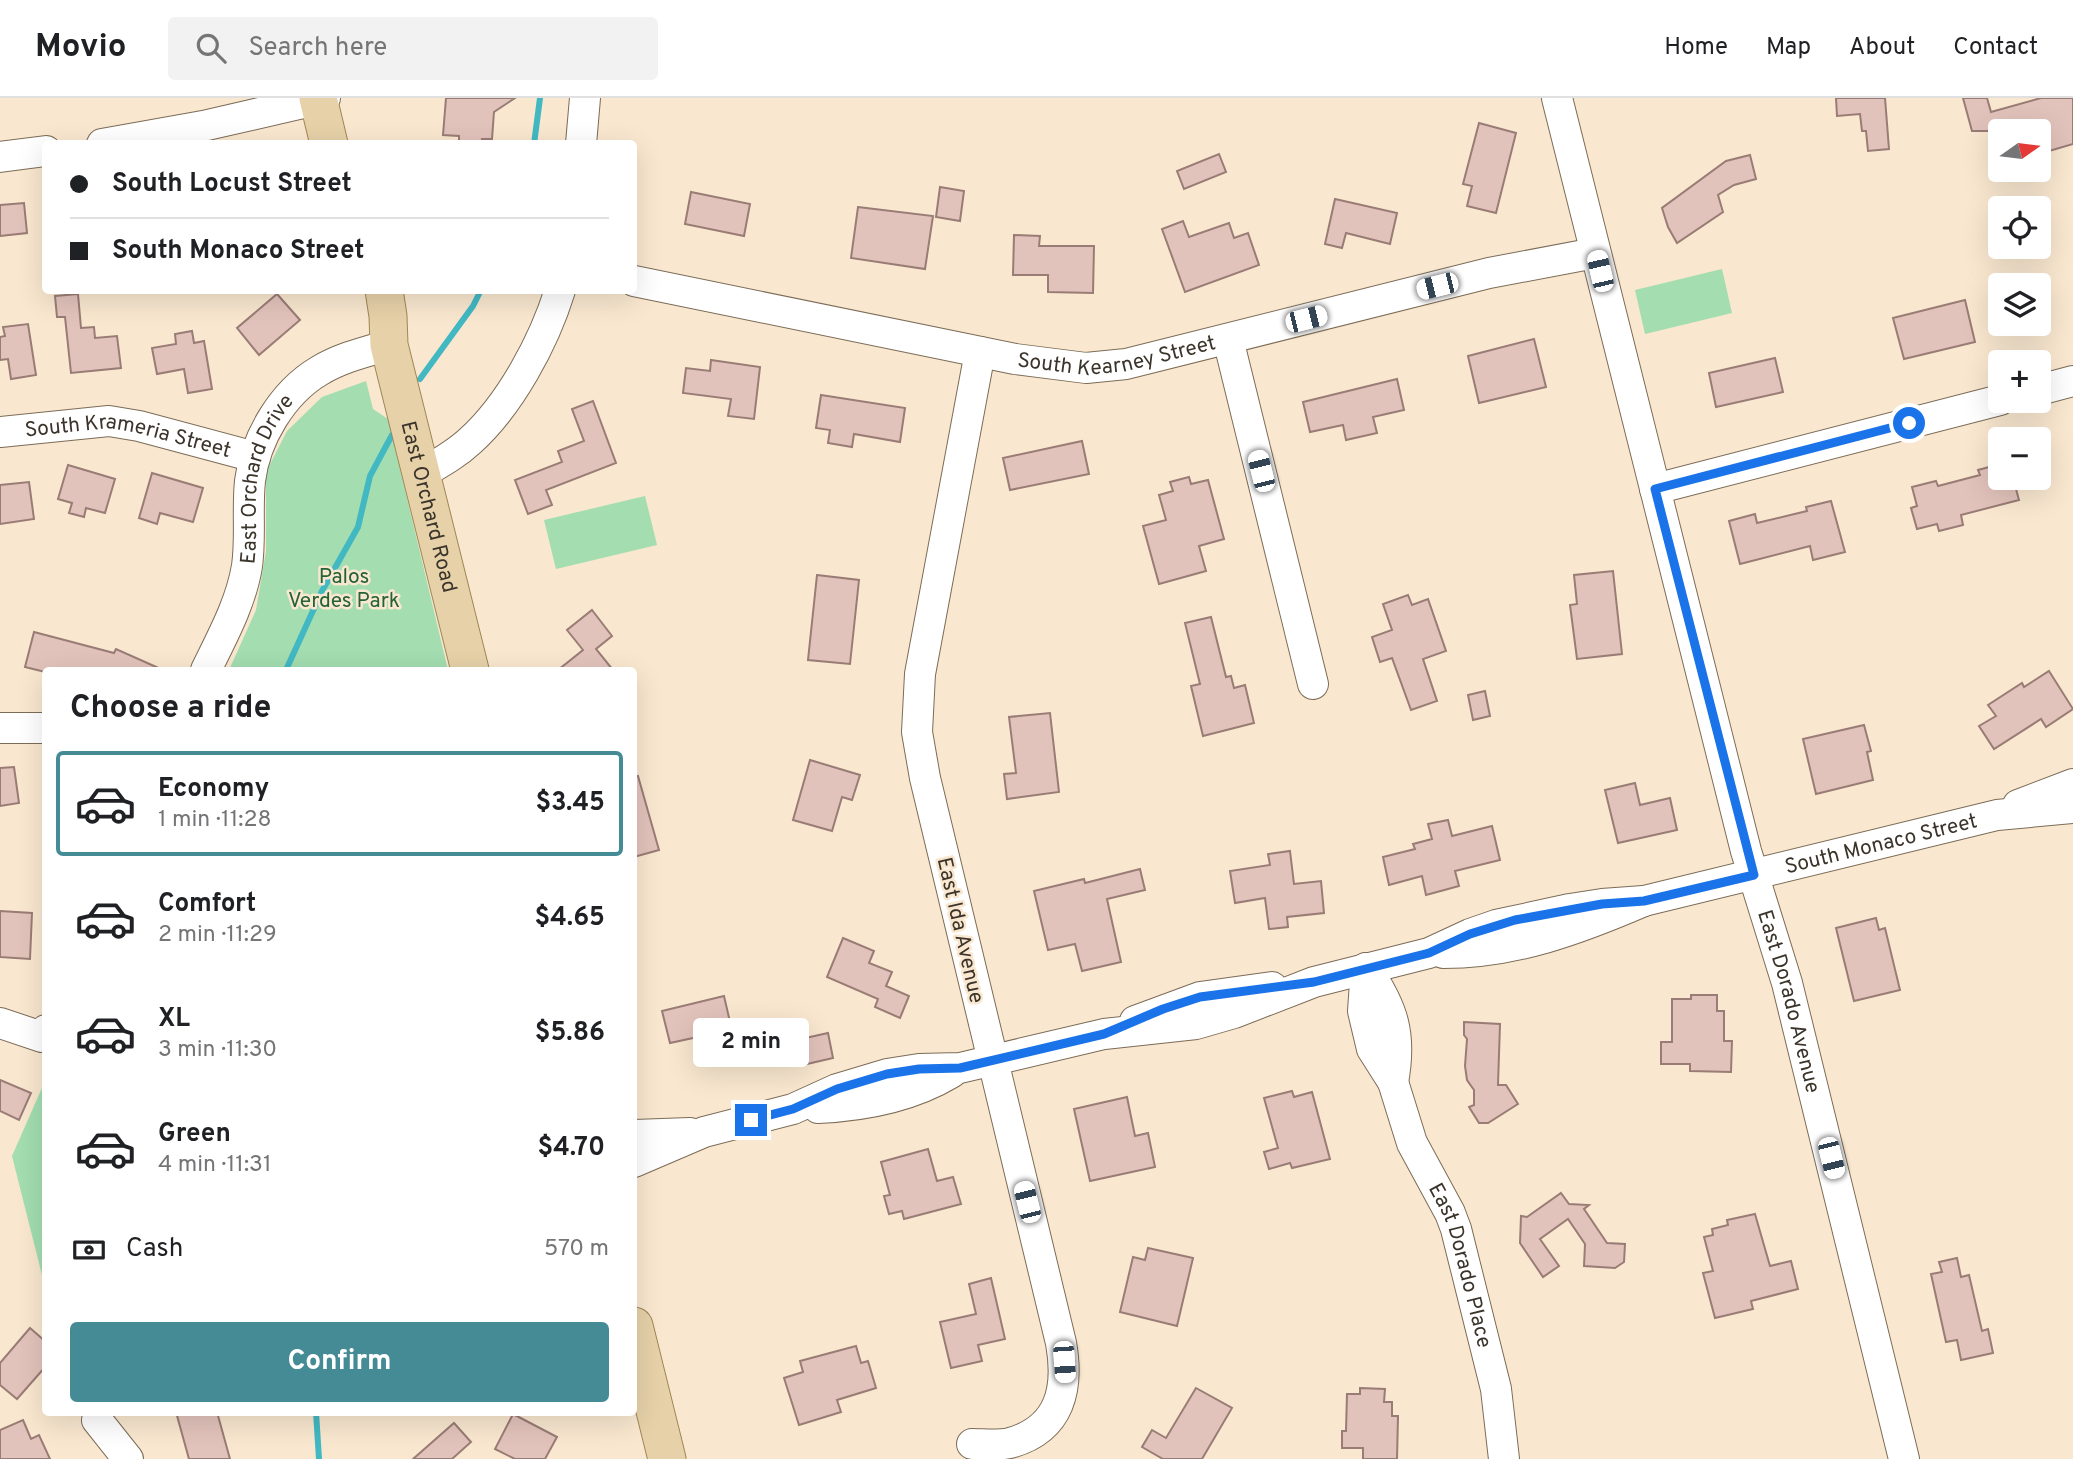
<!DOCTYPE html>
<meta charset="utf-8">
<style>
body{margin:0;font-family:Overpass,sans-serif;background:#f2f2f2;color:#202124;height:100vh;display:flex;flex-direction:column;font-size:26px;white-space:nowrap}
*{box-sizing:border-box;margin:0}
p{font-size:23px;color:#757577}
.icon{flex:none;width:38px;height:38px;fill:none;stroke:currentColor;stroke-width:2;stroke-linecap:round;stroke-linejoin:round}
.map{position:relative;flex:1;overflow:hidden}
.panel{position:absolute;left:42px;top:569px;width:595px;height:749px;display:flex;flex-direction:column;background:#fff;border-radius:7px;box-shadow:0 7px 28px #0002}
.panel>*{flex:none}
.banner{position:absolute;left:42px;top:42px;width:595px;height:154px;border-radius:7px;box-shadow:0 7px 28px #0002;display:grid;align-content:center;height:154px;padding:0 28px;background:#fff}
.needle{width:46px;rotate:76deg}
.controls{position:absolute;left:1988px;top:21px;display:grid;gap:14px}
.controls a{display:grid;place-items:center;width:63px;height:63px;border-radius:7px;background:#fff;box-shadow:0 7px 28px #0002;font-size:35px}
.end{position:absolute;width:32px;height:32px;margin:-16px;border:9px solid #1a73e8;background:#fff;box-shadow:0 0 0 4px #fff}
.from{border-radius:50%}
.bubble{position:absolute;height:49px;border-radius:7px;background:#fff;box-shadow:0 7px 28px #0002;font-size:23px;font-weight:700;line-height:49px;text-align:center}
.car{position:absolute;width:21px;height:42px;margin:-21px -10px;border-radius:9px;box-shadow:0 0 5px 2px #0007;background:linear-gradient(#fff 24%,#345 0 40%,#fff 0 76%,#345 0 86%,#fff 0)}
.banner b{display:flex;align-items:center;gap:24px;height:66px;font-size:26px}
.banner b+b{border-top:2px solid #e0e0e0}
.banner i{width:18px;height:18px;background:#202124}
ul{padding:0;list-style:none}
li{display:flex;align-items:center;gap:21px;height:105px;margin:0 14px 10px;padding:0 14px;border:4px solid transparent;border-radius:7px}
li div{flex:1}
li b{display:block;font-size:26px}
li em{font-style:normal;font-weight:700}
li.on{border-color:#458b96}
li>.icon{width:63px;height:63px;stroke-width:1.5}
h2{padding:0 28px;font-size:32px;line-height:84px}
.pay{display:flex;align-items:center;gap:18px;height:77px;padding:0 28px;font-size:26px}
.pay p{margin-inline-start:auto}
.button{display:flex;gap:14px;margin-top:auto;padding:14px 28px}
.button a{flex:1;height:80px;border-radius:7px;background:#458b96;color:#fff;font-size:28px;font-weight:700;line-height:80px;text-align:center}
header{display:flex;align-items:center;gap:42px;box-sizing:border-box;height:98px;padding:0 35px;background:#fff;border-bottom:2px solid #e0e0e0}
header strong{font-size:33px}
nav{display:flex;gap:38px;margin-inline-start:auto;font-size:24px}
.search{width:490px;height:63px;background:#f2f2f2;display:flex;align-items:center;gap:18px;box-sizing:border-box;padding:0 24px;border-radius:7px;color:#757577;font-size:26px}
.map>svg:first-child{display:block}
.green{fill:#a3ddb0}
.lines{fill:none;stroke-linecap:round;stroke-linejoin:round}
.stream{stroke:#42b8c3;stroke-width:6}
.building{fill:#e2c3bb;stroke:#997c75;stroke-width:2}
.minor-casing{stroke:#7c6c57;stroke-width:32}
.major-casing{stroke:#9f8757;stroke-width:39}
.minor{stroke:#fff;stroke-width:30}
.major{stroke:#e6d1a8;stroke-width:37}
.route{stroke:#1a73e8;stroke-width:9}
.labels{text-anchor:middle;stroke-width:5;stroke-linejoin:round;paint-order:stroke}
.street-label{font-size:21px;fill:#3b342b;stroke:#f9e7cf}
.park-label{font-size:21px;fill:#226236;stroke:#f9e7cf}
</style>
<header>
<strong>Movio</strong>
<div class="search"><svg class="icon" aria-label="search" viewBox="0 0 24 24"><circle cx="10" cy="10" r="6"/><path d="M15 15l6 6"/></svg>Search here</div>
<nav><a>Home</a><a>Map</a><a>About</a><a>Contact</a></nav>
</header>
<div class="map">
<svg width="2073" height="1361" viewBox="0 0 2073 1361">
<rect width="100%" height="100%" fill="#f9e7cf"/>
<g class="green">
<polygon points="1722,171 1732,215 1645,236 1635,192"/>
<polygon points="366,283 373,311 388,321 448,572 229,572 256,512 266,453 266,374 287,333 322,299"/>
<polygon points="645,398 657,447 556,471 544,422"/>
<polygon points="45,983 45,1189 12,1058"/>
</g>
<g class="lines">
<g class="stream">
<polyline points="534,46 540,0"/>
<polyline points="420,281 473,208 481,192"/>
<polyline points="286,572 322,493 358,429 370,378 392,337"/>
<polyline points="316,1314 319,1361"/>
</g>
</g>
<g class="building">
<polygon points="446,0 515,0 494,14 492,41 482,41 481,46 459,46 459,38 443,37"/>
<polygon points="1836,0 1885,0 1889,51 1868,53 1866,33 1862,33 1860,16 1837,18"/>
<polygon points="1963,0 1987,0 1991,14 2041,0 2073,0 2073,46 2039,56 2039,33 1972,33"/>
<polygon points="1479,25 1516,35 1496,115 1467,108 1472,88 1463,86"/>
<polygon points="1219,56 1226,74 1184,91 1177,73"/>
<polygon points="1750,57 1756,81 1734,87 1718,97 1723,114 1677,145 1668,129 1662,110 1726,63"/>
<polygon points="940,89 964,93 960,123 936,119"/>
<polygon points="691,94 750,106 744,138 685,126"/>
<polygon points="1335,101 1397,115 1390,146 1346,135 1342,150 1325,146"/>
<polygon points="24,105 27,135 0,138 0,107"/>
<polygon points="858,109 933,118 925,171 851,160"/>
<polygon points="1183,123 1189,139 1229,125 1234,140 1248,135 1259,167 1185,194 1162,131"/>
<polygon points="1014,137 1040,138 1039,148 1094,148 1093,195 1048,194 1048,177 1013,177"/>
<polygon points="78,196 81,230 94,229 95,240 117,238 121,270 71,275 65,219 57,219 55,198"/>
<polygon points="277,196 300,222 259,257 237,230"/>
<polygon points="1965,202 1975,244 1904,261 1893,220"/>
<polygon points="28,226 36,277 11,281 8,261 0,262 0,239 5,238 3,229"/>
<polygon points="192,233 194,245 204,243 212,291 188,295 184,271 157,276 152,250 176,246 175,236"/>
<polygon points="1534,241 1546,289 1479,305 1468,258"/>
<polygon points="1775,260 1783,294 1716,309 1709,275"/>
<polygon points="711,262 760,269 754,321 728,318 731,301 683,295 686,270 710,273"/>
<polygon points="1397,281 1404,312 1373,319 1377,335 1346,342 1343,327 1310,334 1303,304"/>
<polygon points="821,297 905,310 900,344 854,336 852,349 828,345 830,332 816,330"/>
<polygon points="593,303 616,365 546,392 552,407 528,416 515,382 562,364 558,353 584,343 572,311"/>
<polygon points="1082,343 1089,376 1010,392 1003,360"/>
<polygon points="2000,366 2000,380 2013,380 2019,402 1961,417 1963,427 1939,433 1937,426 1917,431 1911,410 1917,408 1912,389 1936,383 1938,388 1980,377 1978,372"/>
<polygon points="68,367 115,381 105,415 86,410 84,419 69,415 72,405 58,401"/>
<polygon points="152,375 203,390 193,424 160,415 157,426 139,420"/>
<polygon points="1189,379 1191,386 1208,382 1224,441 1199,448 1206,473 1159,486 1143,428 1166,422 1159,397 1173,393 1170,384"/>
<polygon points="29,384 34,421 0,426 0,387"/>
<polygon points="1831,403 1845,454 1813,462 1810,448 1740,466 1729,423 1755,416 1757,425 1807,413 1806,409"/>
<polygon points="1613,473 1622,556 1577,561 1570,507 1577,506 1574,477"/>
<polygon points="817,477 859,482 850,566 808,562"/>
<polygon points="1408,497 1412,507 1428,501 1446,553 1423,561 1437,603 1411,612 1392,560 1380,564 1372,539 1392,532 1383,506"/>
<polygon points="592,512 612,538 596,551 613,572 558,572 583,552 567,532"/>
<polygon points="1211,519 1226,579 1231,578 1234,590 1245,587 1254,625 1203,638 1191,588 1200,586 1185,525"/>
<polygon points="34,534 114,555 116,551 163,572 45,572 45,574 25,569"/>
<polygon points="2049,573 2073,611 2046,629 2041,621 1994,651 1979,628 1996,618 1988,607 2022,585 2024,589"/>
<polygon points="1485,593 1490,618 1473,622 1468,597"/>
<polygon points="1050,615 1059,694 1007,701 1004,676 1016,675 1009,619"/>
<polygon points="1864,627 1871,653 1867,654 1873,682 1816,696 1803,641"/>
<polygon points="810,662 860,677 852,702 842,699 832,733 793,722"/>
<polygon points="14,669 19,705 0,708 0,670"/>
<polygon points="638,678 659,752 634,759 634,679"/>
<polygon points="1635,685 1640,707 1670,700 1677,732 1618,745 1605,692"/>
<polygon points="1448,722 1452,738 1492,728 1500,762 1455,773 1459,788 1426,797 1422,778 1389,787 1383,759 1415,751 1413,746 1432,741 1428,726"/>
<polygon points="1290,753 1294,786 1321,783 1324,815 1287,819 1288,829 1269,831 1265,800 1235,805 1230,773 1270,767 1268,756"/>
<polygon points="1140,771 1145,792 1107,801 1121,864 1082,873 1075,846 1048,852 1034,793 1084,781 1085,785"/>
<polygon points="0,813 32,815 30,861 0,859"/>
<polygon points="1876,820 1879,832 1885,830 1900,892 1854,903 1836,830"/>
<polygon points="843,840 874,853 869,865 892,874 886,888 909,898 900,920 875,909 878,901 827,879"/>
<polygon points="1691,897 1717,897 1717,913 1724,913 1724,943 1732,943 1731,974 1690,973 1690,966 1661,966 1661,944 1672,944 1672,901 1691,901"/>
<polygon points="724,898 736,950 711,956 707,937 670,945 662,913"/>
<polygon points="1464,924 1500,926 1498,987 1506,987 1518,1006 1488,1025 1479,1025 1469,1009 1474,1007 1474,992 1467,982 1465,968 1467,941 1464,937"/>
<polygon points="828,935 833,960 807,966 801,941"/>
<polygon points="0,982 31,995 19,1022 0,1013"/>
<polygon points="1292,993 1294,999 1312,994 1330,1061 1292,1070 1290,1065 1269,1071 1264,1054 1278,1050 1264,1000"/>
<polygon points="1127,999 1135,1038 1148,1035 1155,1069 1090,1083 1074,1011"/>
<polygon points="928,1051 937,1083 953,1079 961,1106 904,1121 902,1113 889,1116 884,1098 890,1097 881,1064"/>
<polygon points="1561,1095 1569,1106 1589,1107 1584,1111 1607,1145 1625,1146 1624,1164 1615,1170 1584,1168 1585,1146 1568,1121 1540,1141 1559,1168 1543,1179 1520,1145 1521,1118 1527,1119"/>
<polygon points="1755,1116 1770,1168 1791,1163 1798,1191 1751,1203 1753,1211 1715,1220 1703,1175 1713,1173 1704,1139 1713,1137 1712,1131 1728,1127 1727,1122"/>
<polygon points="1148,1150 1193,1160 1177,1228 1120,1214 1133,1159 1145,1162"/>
<polygon points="1957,1160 1961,1179 1969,1177 1982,1233 1988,1231 1993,1255 1961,1262 1957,1242 1946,1244 1931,1176 1942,1174 1939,1164"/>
<polygon points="991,1180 1005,1241 978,1247 982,1263 951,1270 940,1224 976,1216 969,1186"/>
<polygon points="30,1230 46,1244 46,1268 17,1301 0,1287 0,1265"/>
<polygon points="856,1248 861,1265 868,1263 876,1290 837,1302 841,1314 799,1327 784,1280 803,1274 800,1263"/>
<polygon points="1196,1290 1232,1310 1202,1361 1163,1361 1142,1349 1152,1332 1166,1340"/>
<polygon points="1360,1290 1385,1291 1384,1304 1392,1304 1392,1318 1398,1318 1397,1361 1363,1361 1363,1350 1342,1350 1342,1333 1346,1333 1347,1296 1360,1296"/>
<polygon points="176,1314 217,1314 230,1361 189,1361"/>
<polygon points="513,1316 557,1339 545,1361 515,1361 495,1351"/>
<polygon points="23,1322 31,1341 39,1337 50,1361 0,1361 0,1332"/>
<polygon points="454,1325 471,1344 452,1361 413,1361"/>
</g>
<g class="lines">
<defs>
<g id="minor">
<path id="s1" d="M 1557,0 L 1746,753 L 1787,885 L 1904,1361"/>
<polyline points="102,46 203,28 325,0"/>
<polyline points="581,46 585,0"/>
<polyline points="0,59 46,53"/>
<path id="s2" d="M 634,183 L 1015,261 L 1086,270 L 1126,266 L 1489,175 L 1595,155"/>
<polyline points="1228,241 1313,586"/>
<polyline points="2039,292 2073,283"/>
<path id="s3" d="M 0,334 L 109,323 L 139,328 L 255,359"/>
<path d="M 421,376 C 438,366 455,357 470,343 C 510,307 544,244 560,192"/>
<polyline points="1655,391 2000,302"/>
<path id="s4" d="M 206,572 C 222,539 241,505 247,468 C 251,440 247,411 250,383 C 255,341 282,295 319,273 C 340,260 365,254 389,247"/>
<polyline points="0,630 46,630"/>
<polyline points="2018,707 2073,686"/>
<path id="s5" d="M 1443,855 C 1515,855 1579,831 1644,803 L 1997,717 L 2073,710"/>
<path id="s6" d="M 1366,870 L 1363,913 L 1372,951 L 1393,984 L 1412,1045 L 1450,1115 L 1456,1131 L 1496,1291 L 1504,1361"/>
<path d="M 1366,870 C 1393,910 1402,936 1393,984"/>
<polyline points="1135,923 1200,899 1272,889"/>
<polyline points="0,925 42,939 46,932"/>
<path d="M 818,1010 C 865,1008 911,999 951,975"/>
<polyline points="634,1037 690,1035"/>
<polyline points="634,1064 704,1034 793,1011 837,991 887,976 919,971 960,970 1104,936 1196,926 1234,915 1314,884 1429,855 1470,836 1496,827 1570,811 1602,806 1644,803"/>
<polyline points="97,1322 128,1361"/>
<path d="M 972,1346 C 984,1346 998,1348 1010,1345 C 1061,1331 1069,1290 1061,1245 L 925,680 L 917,634 L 920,576 L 980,254"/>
</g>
<g id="major">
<polyline points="318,0 329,46"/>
<path id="s7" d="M 384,192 L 388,218 L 389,247 L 470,572"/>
<polyline points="634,1228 667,1361"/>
</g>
</defs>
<use href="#minor" class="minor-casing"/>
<use href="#major" class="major-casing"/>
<use href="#minor" class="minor"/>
<use href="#major" class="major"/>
</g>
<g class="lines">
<polyline class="route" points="751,1022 793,1011 837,991 887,976 919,971 960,970 1104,936 1163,911 1200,899 1314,884 1429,855 1470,836 1515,822 1602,806 1644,803 1754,777 1655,391 1909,325"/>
</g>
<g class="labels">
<g class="street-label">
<text dy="7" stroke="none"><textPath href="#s2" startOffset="492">South Kearney Street</textPath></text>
<text dy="7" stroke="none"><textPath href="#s3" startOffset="130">South Krameria Street</textPath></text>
<text dy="7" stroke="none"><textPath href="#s4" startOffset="203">East Orchard Drive</textPath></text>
<text dy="7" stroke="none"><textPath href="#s7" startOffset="222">East Orchard Road</textPath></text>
<text dy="7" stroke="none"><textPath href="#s5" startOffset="453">South Monaco Street</textPath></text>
<text transform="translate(961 832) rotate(77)" y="7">East Ida Avenue</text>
<text dy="7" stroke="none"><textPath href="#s1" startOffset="933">East Dorado Avenue</textPath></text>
<text dy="7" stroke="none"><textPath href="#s6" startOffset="318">East Dorado Place</textPath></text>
</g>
<g class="park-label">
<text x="344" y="485">Palos<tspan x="344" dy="24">Verdes Park</tspan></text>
</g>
</g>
</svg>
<div class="controls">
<a><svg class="needle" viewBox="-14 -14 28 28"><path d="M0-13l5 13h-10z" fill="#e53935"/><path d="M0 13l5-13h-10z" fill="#757577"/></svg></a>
<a><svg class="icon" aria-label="locate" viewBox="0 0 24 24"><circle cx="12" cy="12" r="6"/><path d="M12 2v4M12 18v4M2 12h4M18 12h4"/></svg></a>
<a><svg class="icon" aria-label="layers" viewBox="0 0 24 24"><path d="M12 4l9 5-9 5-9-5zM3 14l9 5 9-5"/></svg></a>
<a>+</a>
<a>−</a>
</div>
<i class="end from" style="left:1909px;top:325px"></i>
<i class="end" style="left:751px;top:1022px"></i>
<div class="bubble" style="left:693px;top:920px;width:116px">2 min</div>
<i class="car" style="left:1600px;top:173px;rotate:347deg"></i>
<i class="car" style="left:1437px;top:188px;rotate:256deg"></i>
<i class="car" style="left:1306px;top:221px;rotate:76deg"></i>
<i class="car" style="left:1261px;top:373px;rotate:346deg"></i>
<i class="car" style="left:1831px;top:1060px;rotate:166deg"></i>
<i class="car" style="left:1027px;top:1104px;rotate:346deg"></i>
<i class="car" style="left:1064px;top:1264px;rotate:176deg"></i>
<div class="banner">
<b><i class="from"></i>South Locust Street</b>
<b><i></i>South Monaco Street</b>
</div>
<section class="panel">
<h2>Choose a ride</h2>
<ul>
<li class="on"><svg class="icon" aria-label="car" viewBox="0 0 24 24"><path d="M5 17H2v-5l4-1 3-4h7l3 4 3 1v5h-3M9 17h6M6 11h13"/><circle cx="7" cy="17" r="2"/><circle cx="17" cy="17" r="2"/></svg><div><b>Economy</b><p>1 min · 11:28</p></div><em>$3.45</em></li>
<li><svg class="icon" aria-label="car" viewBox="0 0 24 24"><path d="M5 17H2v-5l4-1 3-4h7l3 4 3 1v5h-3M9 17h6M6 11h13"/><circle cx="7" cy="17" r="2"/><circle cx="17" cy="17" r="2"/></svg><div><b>Comfort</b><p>2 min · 11:29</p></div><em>$4.65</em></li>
<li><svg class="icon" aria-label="car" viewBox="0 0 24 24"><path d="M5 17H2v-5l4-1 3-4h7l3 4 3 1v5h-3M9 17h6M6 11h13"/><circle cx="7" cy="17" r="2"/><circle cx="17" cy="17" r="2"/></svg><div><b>XL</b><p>3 min · 11:30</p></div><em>$5.86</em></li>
<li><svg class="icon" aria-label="car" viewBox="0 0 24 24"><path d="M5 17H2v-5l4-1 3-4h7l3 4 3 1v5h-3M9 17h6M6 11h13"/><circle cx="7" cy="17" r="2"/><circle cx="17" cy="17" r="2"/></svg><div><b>Green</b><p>4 min · 11:31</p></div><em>$4.70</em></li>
</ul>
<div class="pay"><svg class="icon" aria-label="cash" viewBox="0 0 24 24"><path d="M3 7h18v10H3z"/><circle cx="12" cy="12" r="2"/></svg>Cash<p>570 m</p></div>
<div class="button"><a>Confirm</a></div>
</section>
</div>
